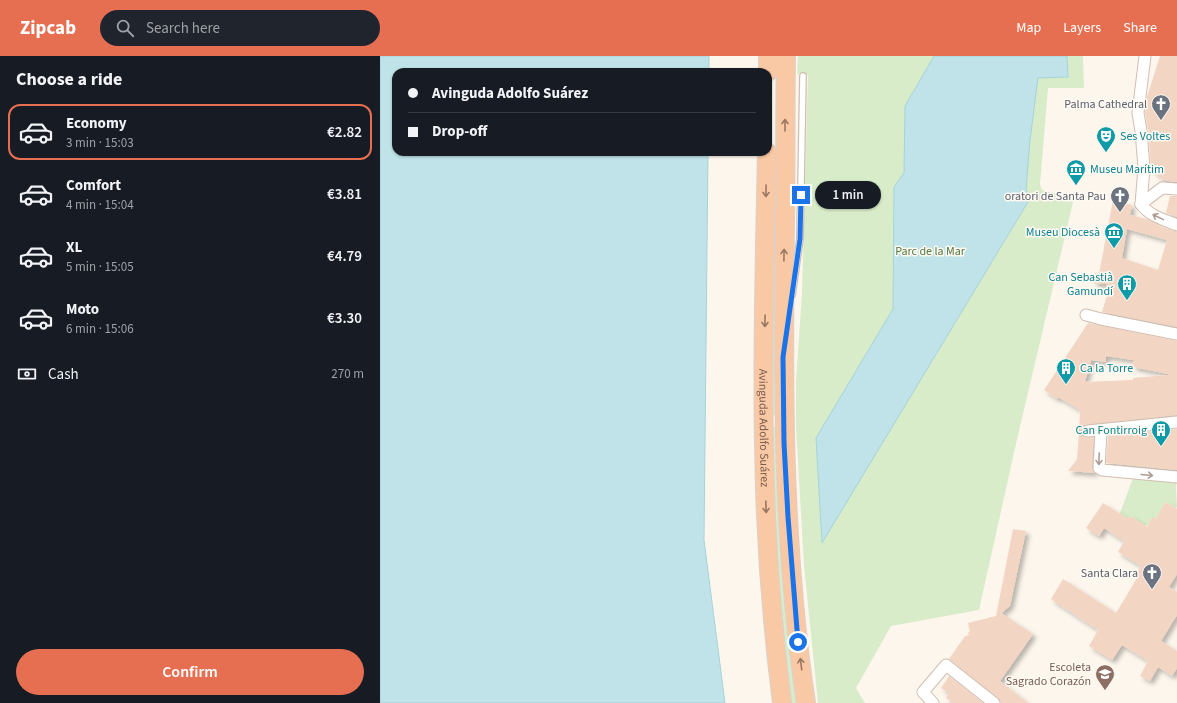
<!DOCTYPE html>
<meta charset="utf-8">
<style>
body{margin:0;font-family:"Source Sans 3",sans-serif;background:#20242c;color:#f1f3f6;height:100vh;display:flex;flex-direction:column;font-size:15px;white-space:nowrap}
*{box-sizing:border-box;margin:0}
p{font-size:13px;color:#9ea1a6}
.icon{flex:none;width:22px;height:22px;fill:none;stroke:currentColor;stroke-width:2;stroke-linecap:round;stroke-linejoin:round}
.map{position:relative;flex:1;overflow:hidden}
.side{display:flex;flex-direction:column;background:#171b24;width:380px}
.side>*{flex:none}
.hud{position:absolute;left:12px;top:12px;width:380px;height:88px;border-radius:12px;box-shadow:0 1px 3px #0004;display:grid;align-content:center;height:88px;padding:0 16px;background:#171b24}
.end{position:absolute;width:18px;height:18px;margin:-9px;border:5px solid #1a73e8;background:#fff;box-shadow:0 0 0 2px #fff}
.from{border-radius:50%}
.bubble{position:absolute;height:28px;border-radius:14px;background:#171b24;box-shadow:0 1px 3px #0004;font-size:13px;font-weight:600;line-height:28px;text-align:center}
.hud b{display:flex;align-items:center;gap:14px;height:38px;font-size:15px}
.hud b+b{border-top:1px solid #363941}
.hud i{width:10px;height:10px;background:#f1f3f6}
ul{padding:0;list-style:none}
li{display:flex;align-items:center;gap:12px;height:56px;margin:0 8px 6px;padding:0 8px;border:2px solid transparent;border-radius:12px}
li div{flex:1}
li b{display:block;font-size:15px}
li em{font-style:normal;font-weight:600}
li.active{border-color:#e76f51}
li>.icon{width:36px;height:36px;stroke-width:1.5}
h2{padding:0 16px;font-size:18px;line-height:48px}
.pay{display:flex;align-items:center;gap:10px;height:44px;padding:0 16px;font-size:15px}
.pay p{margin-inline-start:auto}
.cta{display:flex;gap:8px;margin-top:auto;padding:8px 16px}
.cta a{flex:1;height:46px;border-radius:24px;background:#e76f51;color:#fff;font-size:16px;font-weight:600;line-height:46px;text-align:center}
header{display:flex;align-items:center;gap:24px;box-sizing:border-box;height:56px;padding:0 20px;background:#e76f51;color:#fff}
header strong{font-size:19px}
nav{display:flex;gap:22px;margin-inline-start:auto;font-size:14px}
.search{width:280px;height:36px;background:#20242c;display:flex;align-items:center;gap:10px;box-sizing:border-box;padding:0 14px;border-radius:22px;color:#9ea1a6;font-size:15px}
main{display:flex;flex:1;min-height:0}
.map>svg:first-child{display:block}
.green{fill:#d8ecc9}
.water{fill:#bfe3e8;stroke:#a5d3da}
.building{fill:#f3d5c3;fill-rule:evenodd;filter:url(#shadow)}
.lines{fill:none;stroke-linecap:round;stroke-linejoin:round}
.minor-tunnel{stroke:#dcd0c4;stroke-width:11;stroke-dasharray:11 5.5;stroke-linecap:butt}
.service-casing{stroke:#d1beb0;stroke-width:8}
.minor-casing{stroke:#d1beb0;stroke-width:13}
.trunk-casing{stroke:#dad1cd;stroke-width:20}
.service{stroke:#fff;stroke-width:5.5}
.minor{stroke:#fff;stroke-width:11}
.trunk{stroke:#f9c8a4;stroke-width:18}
.oneway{stroke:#9a7763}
.oneway2{stroke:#af9d94}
.route{stroke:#1a73e8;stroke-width:5}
.labels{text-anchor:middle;stroke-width:3;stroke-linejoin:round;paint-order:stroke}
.worship-label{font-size:12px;fill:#5b616d;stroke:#fffaf3;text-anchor:end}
.culture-label{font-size:12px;fill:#0d838f;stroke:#fffaf3;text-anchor:start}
.park-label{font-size:12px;fill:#537a41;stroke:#fffaf3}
.street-label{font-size:12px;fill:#7a5c4d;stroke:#fffaf3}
.education-label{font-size:12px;fill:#785e54;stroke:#fffaf3;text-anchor:end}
</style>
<header>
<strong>Zipcab</strong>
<div class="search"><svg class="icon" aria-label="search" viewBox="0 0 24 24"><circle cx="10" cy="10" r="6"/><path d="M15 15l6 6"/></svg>Search here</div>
<nav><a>Map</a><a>Layers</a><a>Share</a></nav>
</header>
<main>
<section class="side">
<h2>Choose a ride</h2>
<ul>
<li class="active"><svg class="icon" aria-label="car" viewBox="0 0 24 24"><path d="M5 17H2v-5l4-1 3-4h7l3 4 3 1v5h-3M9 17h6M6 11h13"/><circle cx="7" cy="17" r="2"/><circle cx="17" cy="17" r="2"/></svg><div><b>Economy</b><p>3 min · 15:03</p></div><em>€2.82</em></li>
<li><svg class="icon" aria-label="car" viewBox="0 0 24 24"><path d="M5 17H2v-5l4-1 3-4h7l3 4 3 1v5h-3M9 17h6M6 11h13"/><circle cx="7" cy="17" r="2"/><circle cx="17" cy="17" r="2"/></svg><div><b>Comfort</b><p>4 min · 15:04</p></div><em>€3.81</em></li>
<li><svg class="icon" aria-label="car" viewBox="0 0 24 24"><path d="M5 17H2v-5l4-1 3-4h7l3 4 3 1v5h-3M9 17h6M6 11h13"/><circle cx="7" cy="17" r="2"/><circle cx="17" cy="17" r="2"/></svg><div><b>XL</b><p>5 min · 15:05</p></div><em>€4.79</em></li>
<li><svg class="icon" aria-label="car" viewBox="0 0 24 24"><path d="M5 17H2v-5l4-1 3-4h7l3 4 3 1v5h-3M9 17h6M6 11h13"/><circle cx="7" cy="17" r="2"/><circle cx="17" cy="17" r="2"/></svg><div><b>Moto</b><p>6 min · 15:06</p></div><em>€3.30</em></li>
</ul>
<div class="pay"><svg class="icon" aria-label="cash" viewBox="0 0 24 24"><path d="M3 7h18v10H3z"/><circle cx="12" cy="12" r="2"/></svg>Cash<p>270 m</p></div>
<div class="cta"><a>Confirm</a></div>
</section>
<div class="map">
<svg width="797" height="647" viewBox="0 0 797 647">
<defs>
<filter id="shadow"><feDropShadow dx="3.5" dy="3.5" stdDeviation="2" flood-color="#0004"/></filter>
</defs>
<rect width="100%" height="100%" fill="#fdf6ec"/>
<g class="green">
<polygon points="396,0 400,0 396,359 391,359"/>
<polygon points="418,0 703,0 704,32 668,32 660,129 662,134 694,142 638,379 599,554 511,570 476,632 485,647 438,647 424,510 416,370 416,325 422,237 428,19 417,18"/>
<path d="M 392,371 L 397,371 L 418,647 L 410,647 C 398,555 394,463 392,371 Z"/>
<path d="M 753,422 L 797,424 L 796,431 L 797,450 L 796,452 L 785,446 C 782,452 774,472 764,469 C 760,468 755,463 751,460 L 749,463 L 740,457 Z"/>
</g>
<g class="water">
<polygon points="0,0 329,0 329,16 16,16 16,96 328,96 324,484 345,647 0,647"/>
<polygon points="554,0 687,0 688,21 658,22 650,84 646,134 651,141 442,487 436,382 513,253 514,131 524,117 525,50"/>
</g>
<g class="building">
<polygon points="780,0 797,0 797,126 789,125 781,123 771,112 768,74 765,57 767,41"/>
<polygon points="790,140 797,140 797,161 786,157"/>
<path d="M 733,144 L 752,149 L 750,159 L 767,163 L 780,170 L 797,176 L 797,271 L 722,256 L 730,230 L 726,230 L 726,228 L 714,228 L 715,217 L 719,218 ZM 747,173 L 787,184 L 778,214 L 742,202 Z"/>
<path d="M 708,267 L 797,285 L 797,359 L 704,369 L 702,372 L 703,379 L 706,382 L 714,381 L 712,412 L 715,417 L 688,415 L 697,403 L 699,378 L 700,354 L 678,341 L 677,343 L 664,334 ZM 726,300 L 753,304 L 753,311 L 788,318 L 788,319 L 753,322 L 753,324 L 705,326 L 711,304 L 726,306 Z"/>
<polygon points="797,373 797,414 726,407 728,380"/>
<polygon points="785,446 797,453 797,518 789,531 797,536 797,559 781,585 797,595 797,612 792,620 778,611 770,625 760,620 768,605 742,589 732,604 709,590 718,574 671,543 683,523 736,557 757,522 754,521 761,510 738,496 744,485 724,472 719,480 706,472 723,447 749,463 751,460 767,471 772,461 776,463"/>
<polygon points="633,473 646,475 630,550 621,557 653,578 620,625 648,647 621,647 618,642 569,603 585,580 589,579 588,576 590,576 588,567 616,560"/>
<polygon points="569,620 603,647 573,647 566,642 569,637 561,632"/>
</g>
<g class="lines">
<polyline class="minor-tunnel" points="699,375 708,375"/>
<defs>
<polyline id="service" points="412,239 420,183 423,20"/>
<g id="minor">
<polyline points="761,148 764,112 761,75 758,57 765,0"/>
<path d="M 761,148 C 769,160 785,164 797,169"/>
<polyline points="761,148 782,132 797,133"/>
<polyline points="706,259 721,263 797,278"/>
<polyline points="708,375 797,366"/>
<polyline points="721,375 719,412 722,414 797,421"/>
<polyline points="553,647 543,636 566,609 614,647"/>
</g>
<g id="trunk">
<path d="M 406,0 C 405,55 406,111 405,166 C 403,327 402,487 426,647"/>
<polyline points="388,16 388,0"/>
<path id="s1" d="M 387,96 C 385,193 382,290 384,387 C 385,474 391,561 402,647"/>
</g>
</defs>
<use href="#service" class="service-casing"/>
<use href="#minor" class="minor-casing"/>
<use href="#trunk" class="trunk-casing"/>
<use href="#service" class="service"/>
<use href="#minor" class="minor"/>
<use href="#trunk" class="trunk"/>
</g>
<defs><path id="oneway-shaft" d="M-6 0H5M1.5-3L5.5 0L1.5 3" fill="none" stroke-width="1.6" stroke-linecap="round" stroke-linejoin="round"/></defs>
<g class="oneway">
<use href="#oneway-shaft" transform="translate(405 69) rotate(-90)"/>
<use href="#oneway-shaft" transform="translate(386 135) rotate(91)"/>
<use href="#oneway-shaft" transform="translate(404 199) rotate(-89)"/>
<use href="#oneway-shaft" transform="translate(385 265) rotate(91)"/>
<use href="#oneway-shaft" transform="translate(386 451) rotate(88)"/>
<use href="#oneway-shaft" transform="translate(421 608) rotate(-97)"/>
</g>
<g class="oneway2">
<use href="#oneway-shaft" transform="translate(778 161) rotate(-154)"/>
<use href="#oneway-shaft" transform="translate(719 403) rotate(92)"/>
<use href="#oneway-shaft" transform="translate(767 419) rotate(5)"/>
</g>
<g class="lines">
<polyline class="route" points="418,586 408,461 404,387 403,301 420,183 421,139"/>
</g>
<defs>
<symbol id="church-pin" viewBox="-11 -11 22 30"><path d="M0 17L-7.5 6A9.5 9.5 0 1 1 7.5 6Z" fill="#6b7280" stroke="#fffaf3"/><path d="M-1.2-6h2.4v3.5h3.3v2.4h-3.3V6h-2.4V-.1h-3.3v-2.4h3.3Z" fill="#fff"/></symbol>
<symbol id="theatre-pin" viewBox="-11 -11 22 30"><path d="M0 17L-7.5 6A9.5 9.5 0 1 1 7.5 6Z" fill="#0f9aa8" stroke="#fffaf3"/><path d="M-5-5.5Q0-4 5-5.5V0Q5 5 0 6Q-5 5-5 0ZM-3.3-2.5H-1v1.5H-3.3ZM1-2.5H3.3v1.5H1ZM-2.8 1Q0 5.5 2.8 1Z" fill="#fff"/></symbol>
<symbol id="museum-pin" viewBox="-11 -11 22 30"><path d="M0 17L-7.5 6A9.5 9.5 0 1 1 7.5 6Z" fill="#0f9aa8" stroke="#fffaf3"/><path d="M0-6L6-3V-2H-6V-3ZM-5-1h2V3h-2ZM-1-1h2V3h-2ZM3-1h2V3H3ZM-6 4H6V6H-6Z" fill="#fff"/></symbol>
<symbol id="building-pin" viewBox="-11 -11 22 30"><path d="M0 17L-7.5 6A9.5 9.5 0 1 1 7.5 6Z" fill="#0f9aa8" stroke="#fffaf3"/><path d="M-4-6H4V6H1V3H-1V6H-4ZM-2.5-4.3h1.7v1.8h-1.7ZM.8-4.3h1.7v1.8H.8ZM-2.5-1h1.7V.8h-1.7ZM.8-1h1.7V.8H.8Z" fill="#fff"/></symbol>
<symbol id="school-pin" viewBox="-11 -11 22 30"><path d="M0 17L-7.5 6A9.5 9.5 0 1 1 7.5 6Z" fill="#8d6e63" stroke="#fffaf3"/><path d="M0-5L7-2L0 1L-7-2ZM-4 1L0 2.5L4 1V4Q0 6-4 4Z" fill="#fff"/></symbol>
</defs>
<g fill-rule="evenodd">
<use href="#church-pin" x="770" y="37" width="22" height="30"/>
<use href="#theatre-pin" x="715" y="69" width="22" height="30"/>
<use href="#museum-pin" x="685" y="102" width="22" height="30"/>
<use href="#church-pin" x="729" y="129" width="22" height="30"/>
<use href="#museum-pin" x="723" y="165" width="22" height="30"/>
<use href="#building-pin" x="736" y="217" width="22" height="30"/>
<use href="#building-pin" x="675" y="301" width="22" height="30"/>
<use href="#building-pin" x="770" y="363" width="22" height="30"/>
<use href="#church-pin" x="761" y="506" width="22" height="30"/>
<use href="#school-pin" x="714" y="607" width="22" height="30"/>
</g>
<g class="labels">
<g class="worship-label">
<text x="767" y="52">Palma Cathedral</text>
<text x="726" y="144">oratori de Santa Pau</text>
<text x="758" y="521">Santa Clara</text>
</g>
<g class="culture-label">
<text x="740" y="84">Ses Voltes</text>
<text x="710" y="117">Museu Marítim</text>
<text x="720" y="180" text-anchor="end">Museu Diocesà</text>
<text x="733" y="225" text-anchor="end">Can Sebastià<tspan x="733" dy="14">Gamundí</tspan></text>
<text x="700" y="316">Ca la Torre</text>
<text x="767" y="378" text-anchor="end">Can Fontirroig</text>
</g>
<g class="park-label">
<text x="550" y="199">Parc de la Mar</text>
</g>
<g class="street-label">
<text dy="4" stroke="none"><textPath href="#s1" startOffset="276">Avinguda Adolfo Suárez</textPath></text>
</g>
<g class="education-label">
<text x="711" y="615">Escoleta<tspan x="711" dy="14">Sagrado Corazón</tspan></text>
</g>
</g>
</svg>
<i class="end from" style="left:418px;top:586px"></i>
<i class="end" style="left:421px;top:139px"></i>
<div class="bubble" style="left:435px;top:125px;width:66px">1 min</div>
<div class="hud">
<b><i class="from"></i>Avinguda Adolfo Suárez</b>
<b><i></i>Drop-off</b>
</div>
</div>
</main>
